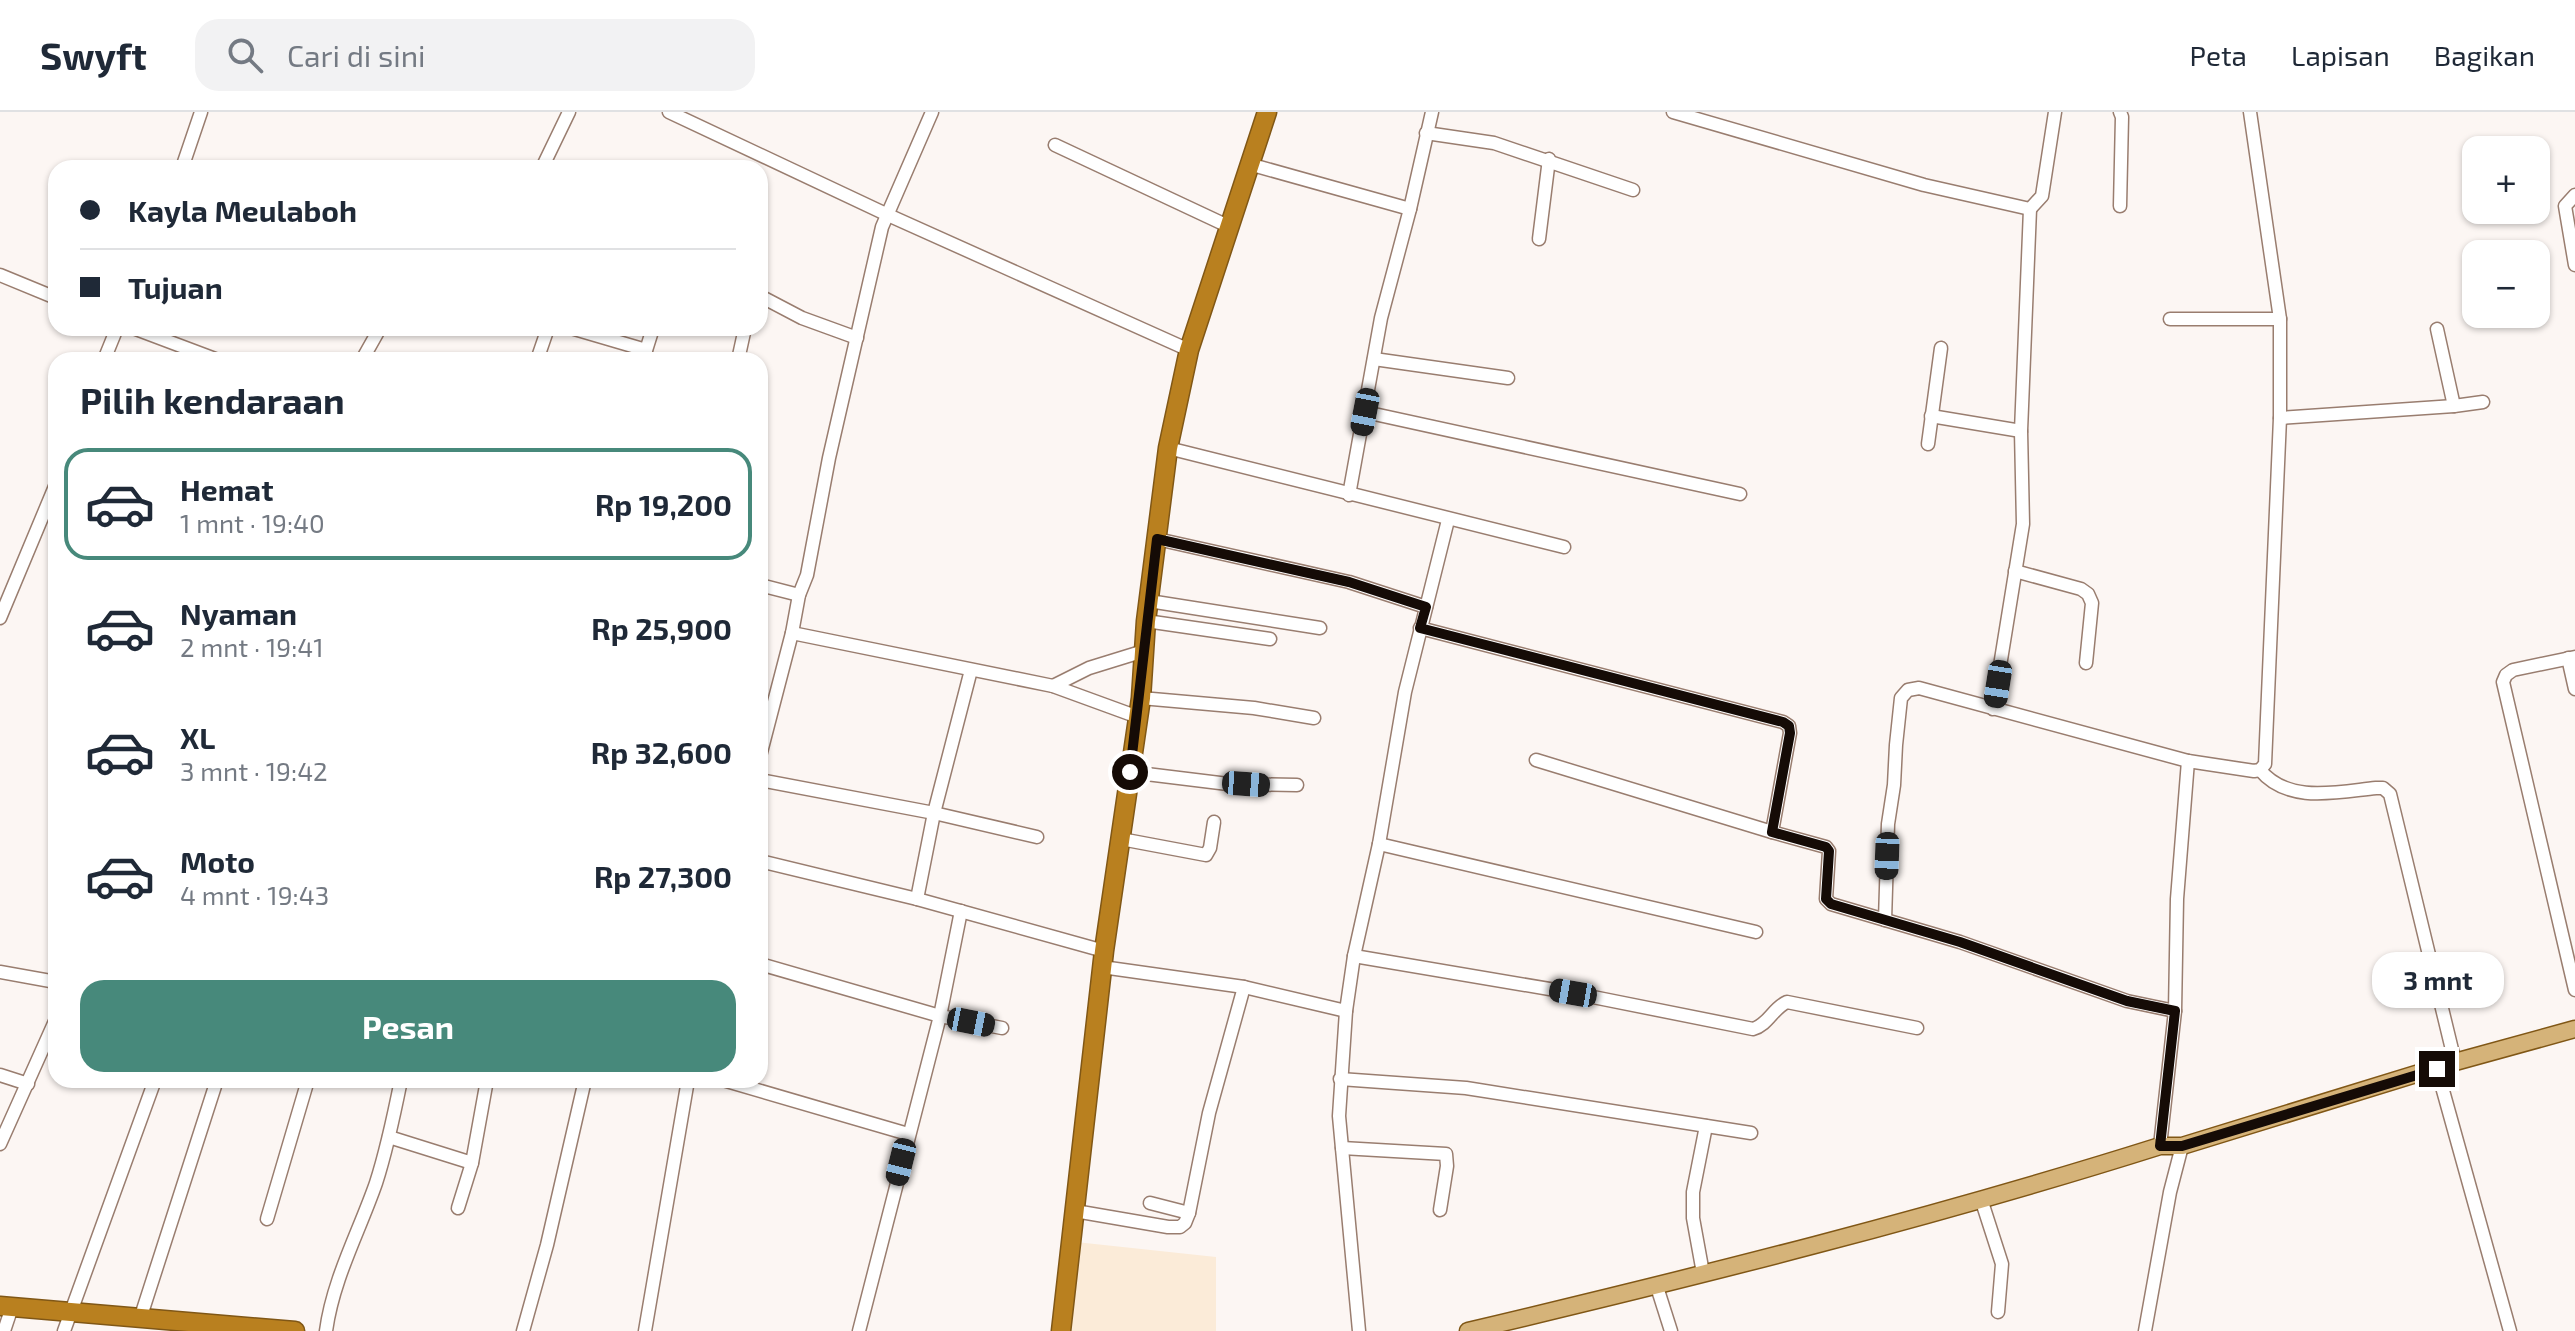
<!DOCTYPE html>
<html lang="id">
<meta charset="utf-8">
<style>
body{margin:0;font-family:"Exo 2",sans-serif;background:#f2f2f3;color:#1f2937;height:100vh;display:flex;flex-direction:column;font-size:30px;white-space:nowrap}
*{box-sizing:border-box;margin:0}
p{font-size:26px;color:#747a83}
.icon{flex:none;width:44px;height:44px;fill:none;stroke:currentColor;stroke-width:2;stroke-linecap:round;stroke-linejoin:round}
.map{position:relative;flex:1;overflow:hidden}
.panel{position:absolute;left:48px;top:240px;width:720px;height:736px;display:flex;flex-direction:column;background:#fff;border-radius:24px;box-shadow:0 2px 6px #0004}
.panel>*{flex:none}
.hud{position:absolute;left:48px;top:48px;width:720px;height:176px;border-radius:24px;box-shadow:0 2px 6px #0004;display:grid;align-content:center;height:176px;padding:0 32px;background:#fff}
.tools{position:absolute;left:2462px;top:24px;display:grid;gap:16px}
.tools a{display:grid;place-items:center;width:88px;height:88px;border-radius:16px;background:#fff;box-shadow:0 2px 6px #0004;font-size:40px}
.end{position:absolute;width:36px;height:36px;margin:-18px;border:10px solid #150b06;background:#fff;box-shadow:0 0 0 4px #fff}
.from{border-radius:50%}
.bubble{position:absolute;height:56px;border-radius:24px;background:#fff;box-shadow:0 2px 6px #0004;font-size:26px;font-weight:700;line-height:56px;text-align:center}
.car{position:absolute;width:24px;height:48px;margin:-24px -12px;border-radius:10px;box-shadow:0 0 6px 2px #0007;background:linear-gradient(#222 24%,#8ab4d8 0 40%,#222 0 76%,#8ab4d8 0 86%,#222 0)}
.hud b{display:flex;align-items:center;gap:28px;height:76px;font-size:30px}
.hud b+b{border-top:2px solid #e0e1e3}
.hud i{width:20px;height:20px;background:#1f2937}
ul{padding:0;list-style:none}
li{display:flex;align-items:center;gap:24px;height:112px;margin:0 16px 12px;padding:0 16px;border:4px solid transparent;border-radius:24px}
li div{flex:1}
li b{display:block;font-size:30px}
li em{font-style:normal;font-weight:700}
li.selected{border-color:#47897b}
li>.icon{width:72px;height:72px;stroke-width:1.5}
h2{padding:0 32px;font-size:36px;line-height:96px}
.action{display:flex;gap:16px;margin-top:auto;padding:16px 32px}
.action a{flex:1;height:92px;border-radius:24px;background:#47897b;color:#fff;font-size:32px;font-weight:700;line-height:92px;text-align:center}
header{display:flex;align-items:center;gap:48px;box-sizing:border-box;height:112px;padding:0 40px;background:#fff;border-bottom:2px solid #e0e1e3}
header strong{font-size:38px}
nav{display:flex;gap:44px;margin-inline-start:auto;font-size:28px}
.search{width:560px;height:72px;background:#f2f2f3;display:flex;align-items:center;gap:20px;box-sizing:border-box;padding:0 28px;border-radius:24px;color:#747a83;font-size:30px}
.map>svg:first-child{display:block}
.education{fill:#fbebd8}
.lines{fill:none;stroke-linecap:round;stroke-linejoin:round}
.minor-casing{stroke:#997d6f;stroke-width:15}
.major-casing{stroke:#805716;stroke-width:19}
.highway-casing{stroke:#805716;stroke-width:21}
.minor{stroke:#fff;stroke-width:12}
.major{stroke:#d5b379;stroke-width:16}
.highway{stroke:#b9801f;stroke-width:18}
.route{stroke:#150b06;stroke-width:10}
</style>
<header>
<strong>Swyft</strong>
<div class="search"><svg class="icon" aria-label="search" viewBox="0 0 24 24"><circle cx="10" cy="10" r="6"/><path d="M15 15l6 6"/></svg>Cari di sini</div>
<nav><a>Peta</a><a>Lapisan</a><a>Bagikan</a></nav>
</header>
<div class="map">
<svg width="2575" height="1219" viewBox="0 0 2575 1219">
<rect width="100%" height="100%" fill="#fcf6f3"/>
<polygon class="education" points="1076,1130 1216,1145 1216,1219 1066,1219"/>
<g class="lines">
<defs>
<g id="minor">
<polyline points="669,0 888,103 1189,238"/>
<polyline points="1673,0 1924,73 2030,97 2042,84 2055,0"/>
<polyline points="2120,0 2122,5 2120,94"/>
<polyline points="1426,21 1494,31 1633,78"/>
<polyline points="1055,33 1230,115"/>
<polyline points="1249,52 1410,97"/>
<polyline points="182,56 201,0"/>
<polyline points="542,56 569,0"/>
<polyline points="2575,83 2565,94 2575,153"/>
<polyline points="1539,127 1549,47"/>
<polyline points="0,163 56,186"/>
<polyline points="760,184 802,206 857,226"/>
<polyline points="2170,207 2280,207"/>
<polyline points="133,216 218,248"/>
<polyline points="571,216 646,238"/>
<polyline points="2437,217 2454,294"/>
<polyline points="1374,247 1508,266"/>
<polyline points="104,248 117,216"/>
<polyline points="362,248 380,216"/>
<polyline points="537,248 548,216"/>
<polyline points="643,248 653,216"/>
<polyline points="738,248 745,216"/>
<polyline points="1365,300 1740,382"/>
<polyline points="1931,304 2021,319"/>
<polyline points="2280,306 2454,294 2483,290"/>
<polyline points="1928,332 1941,236"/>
<polyline points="1168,336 1564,435"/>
<polyline points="1349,383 1381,206 1410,97 1432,0"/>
<polyline points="1157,427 1349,470 1426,495"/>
<polyline points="2015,459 2081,477 2088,482 2092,491 2086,551"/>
<polyline points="760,473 799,483"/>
<polyline points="1149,489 1320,516"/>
<polyline points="0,506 56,372"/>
<polyline points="1146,509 1270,527"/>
<polyline points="1420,516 1783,610 1789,614 1790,621 1772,720 1826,735 1829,739 1826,787 1831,792 1960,830 2127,889 2175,899"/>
<polyline points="792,521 1053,574 1138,605"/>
<polyline points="2575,545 2513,558 2506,563 2503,570 2575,878"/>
<polyline points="2568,546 2575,577"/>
<polyline points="1053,574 1089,556 1144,539"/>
<polyline points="1141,586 1254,596 1314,606"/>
<polyline points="1993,597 2023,412 2021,319 2030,97"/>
<polyline points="760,644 792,521 799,483 807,463 829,346 882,115 932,0"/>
<polyline points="1536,648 1772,720"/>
<path d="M 2260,658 C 2288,692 2337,680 2376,676 L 2383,676 L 2390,682 L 2455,950"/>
<polyline points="1130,660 1228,672 1297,673"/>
<polyline points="760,668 934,701 1037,725"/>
<polyline points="1121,727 1206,743 1210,736 1214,710"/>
<polyline points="1379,732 1756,820"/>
<polyline points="760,749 917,787 1104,839"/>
<polyline points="917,787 934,701 971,558"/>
<polyline points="1885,808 1888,712 1894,673 1896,633 1901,586 1908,578 1919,576 2188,649 2254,659 2260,658 2265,652 2280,306 2280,207 2250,0"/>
<path d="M 1354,844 L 1573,881 L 1753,917 C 1768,913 1773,896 1787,890 L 1917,916"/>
<polyline points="760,852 940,904 1002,916"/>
<polyline points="1102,855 1244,875 1346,899"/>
<polyline points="0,860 56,870"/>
<polyline points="2437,957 2510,1219"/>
<polyline points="0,963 28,972"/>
<polyline points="1340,967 1466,976 1751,1021"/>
<polyline points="723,968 908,1022"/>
<polyline points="389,1025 472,1051 487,968"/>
<polyline points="0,1032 56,907"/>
<polyline points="2160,1034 2175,899 2177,787 2188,649"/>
<polyline points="1342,1036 1446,1042 1447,1054 1440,1098"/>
<polyline points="1982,1090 2002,1152 1998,1200"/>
<polyline points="1150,1091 1189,1101"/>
<polyline points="458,1096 472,1051"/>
<polyline points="1075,1099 1168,1115 1180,1115 1185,1111 1189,1101 1209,1001 1244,875"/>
<polyline points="267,1107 308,968"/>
<polyline points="1703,1161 1693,1106 1693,1080 1706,1014"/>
<polyline points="1657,1175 1671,1219"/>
<polyline points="140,1207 217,968"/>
<polyline points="4,1219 12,1195"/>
<polyline points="64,1219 155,968"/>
<path d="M 326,1219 C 333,1167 359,1120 376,1071 C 387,1037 394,1003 401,968"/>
<polyline points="523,1219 547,1133 585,968"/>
<polyline points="645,1219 688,968"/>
<polyline points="859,1219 940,904 961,799"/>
<polyline points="1359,1219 1339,1004 1346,899 1354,844 1379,732 1405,580 1448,408"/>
<polyline points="2145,1219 2170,1080 2182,1034"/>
</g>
<path id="major" d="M 1468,1219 C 1700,1164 1932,1106 2160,1034 L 2182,1034 L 2455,950 L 2575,917"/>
<g id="highway">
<polyline points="0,1194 295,1219"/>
<polyline points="1061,1219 1104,839 1141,586 1146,509 1168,336 1189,238 1267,0"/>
</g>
</defs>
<use href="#minor" class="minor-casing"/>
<use href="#major" class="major-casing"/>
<use href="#highway" class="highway-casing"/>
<use href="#minor" class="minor"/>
<use href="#major" class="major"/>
<use href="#highway" class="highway"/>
</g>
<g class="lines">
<polyline class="route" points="1130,660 1157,427 1349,470 1426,495 1420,516 1783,610 1789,614 1790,621 1772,720 1826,735 1829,739 1826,787 1831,792 1960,830 2127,889 2175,899 2160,1034 2182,1034 2437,957"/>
</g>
</svg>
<div class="tools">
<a>+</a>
<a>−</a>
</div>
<i class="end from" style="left:1130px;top:660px"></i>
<i class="end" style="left:2437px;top:957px"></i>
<div class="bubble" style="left:2372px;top:840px;width:132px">3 mnt</div>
<i class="car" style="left:1365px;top:300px;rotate:191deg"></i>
<i class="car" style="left:1998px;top:572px;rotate:189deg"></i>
<i class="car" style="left:1246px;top:672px;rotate:94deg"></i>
<i class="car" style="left:1887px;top:744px;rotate:182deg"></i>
<i class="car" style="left:1573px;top:881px;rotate:280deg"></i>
<i class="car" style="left:971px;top:910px;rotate:101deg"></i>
<i class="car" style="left:901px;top:1050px;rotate:194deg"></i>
<div class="hud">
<b><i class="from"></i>Kayla Meulaboh</b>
<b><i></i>Tujuan</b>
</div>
<section class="panel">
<h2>Pilih kendaraan</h2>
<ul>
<li class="selected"><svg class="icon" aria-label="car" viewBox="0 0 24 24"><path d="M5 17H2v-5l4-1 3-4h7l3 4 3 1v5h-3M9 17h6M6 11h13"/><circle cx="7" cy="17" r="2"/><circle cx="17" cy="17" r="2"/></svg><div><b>Hemat</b><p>1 mnt · 19:40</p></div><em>Rp 19,200</em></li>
<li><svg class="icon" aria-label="car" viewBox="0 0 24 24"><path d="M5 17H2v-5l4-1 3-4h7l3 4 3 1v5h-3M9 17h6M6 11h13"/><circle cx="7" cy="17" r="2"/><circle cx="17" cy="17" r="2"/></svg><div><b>Nyaman</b><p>2 mnt · 19:41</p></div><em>Rp 25,900</em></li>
<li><svg class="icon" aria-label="car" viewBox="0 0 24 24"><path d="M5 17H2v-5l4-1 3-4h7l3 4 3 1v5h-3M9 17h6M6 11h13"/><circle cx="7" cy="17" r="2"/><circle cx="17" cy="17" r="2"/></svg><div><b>XL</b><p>3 mnt · 19:42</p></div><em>Rp 32,600</em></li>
<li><svg class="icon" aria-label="car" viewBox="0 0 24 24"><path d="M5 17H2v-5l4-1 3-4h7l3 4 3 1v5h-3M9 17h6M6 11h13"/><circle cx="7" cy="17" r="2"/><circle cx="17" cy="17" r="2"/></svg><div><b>Moto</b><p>4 mnt · 19:43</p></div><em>Rp 27,300</em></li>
</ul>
<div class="action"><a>Pesan</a></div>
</section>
</div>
